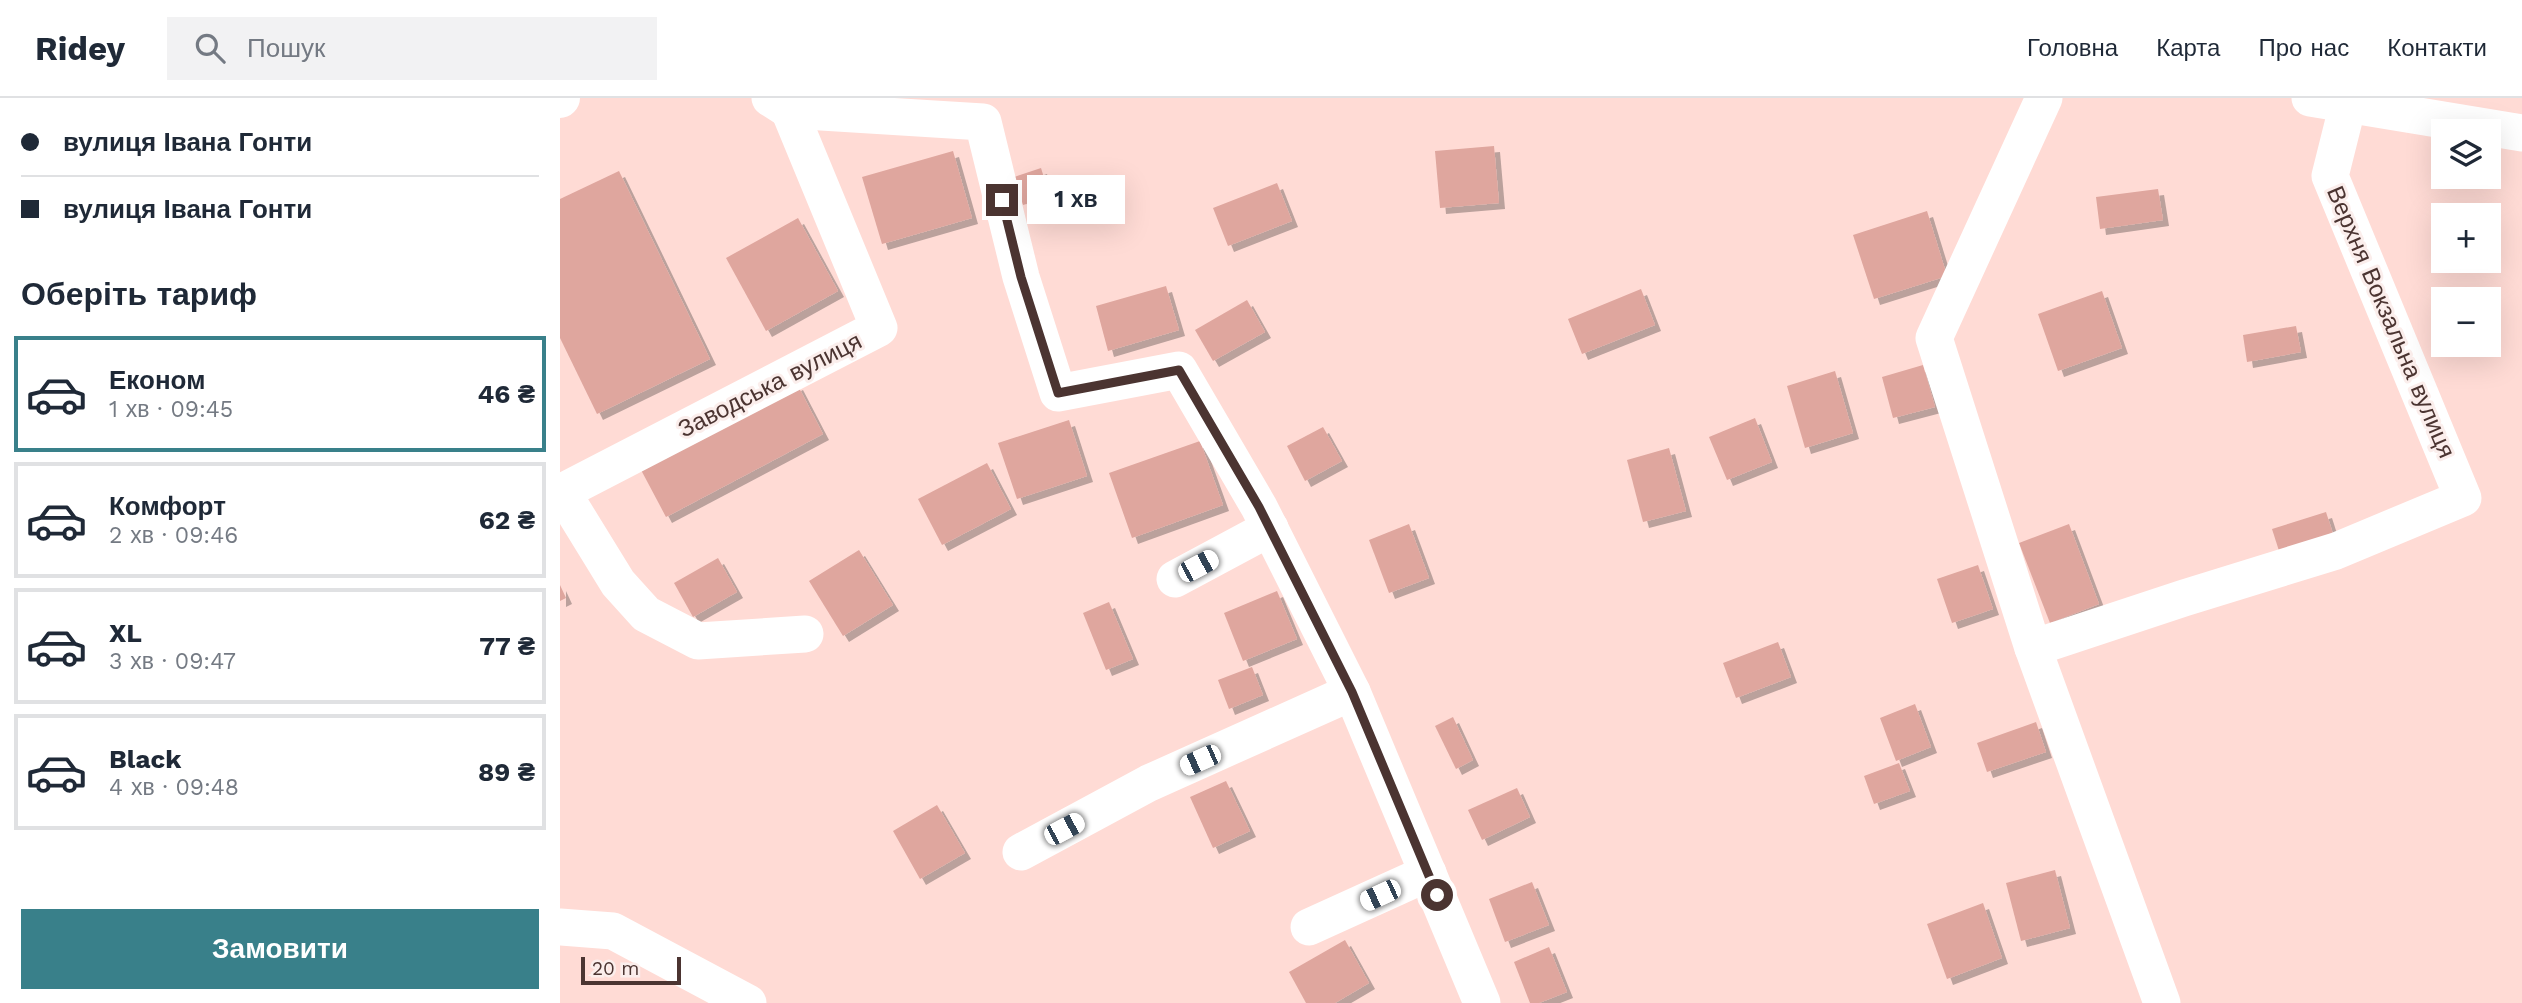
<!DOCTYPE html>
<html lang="uk">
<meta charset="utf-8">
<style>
body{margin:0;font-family:"Work Sans",sans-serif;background:#f2f2f3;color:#1f2937;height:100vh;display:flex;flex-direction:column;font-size:26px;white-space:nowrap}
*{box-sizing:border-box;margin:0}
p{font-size:23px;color:#747a83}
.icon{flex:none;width:38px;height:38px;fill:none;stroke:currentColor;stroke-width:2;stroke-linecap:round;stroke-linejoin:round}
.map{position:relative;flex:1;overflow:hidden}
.details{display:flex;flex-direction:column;background:#fff;width:560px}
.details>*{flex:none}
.hud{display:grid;align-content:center;height:154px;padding:0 21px;background:#fff}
.tools{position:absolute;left:1871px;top:21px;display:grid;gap:14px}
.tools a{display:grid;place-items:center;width:70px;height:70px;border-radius:0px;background:#fff;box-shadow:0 7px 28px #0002;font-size:35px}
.scale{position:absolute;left:21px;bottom:18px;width:100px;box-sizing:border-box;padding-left:7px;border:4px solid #4b3431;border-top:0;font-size:19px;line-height:24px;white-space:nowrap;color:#4b3431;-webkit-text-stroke:5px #fbeeec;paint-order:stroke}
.end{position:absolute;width:32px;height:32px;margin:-16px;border:9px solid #4b3431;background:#fff;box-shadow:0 0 0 4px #fff}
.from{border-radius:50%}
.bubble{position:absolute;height:49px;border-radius:0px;background:#fff;box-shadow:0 7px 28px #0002;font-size:23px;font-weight:700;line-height:49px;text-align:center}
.car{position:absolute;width:21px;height:42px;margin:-21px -10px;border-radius:9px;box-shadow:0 0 5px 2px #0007;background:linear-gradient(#fff 24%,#345 0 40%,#fff 0 76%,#345 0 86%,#fff 0)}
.hud b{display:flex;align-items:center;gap:24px;height:66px;font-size:26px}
.hud b+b{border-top:2px solid #e0e1e3}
.hud i{width:18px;height:18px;background:#1f2937}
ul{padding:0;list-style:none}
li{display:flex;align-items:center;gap:21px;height:116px;margin:0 14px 10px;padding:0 7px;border:4px solid #e0e1e3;border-radius:0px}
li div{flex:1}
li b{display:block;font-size:26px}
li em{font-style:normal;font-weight:700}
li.selected{border-color:#39808a}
li>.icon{width:63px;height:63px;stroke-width:1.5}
h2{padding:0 21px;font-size:32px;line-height:84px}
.primary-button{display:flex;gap:14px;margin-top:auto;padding:14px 21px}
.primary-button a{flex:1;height:80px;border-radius:0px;background:#39808a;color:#fff;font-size:28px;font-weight:700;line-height:80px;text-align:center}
header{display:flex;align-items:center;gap:42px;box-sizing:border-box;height:98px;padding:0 35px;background:#fff;border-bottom:2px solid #e0e1e3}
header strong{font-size:33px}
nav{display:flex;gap:38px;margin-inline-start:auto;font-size:24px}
.search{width:490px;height:63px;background:#f2f2f3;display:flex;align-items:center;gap:18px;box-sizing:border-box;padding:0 24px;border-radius:0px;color:#747a83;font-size:26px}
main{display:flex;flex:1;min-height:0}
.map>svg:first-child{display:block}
.building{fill:#dfa69e;filter:url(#shadow)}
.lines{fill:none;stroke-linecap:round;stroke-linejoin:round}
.minor{stroke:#fff;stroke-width:37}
.major{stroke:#fff;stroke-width:38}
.route{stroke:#4b3431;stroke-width:9}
.labels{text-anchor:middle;stroke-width:6;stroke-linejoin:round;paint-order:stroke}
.street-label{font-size:24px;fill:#4b3431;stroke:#fbeeec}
</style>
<header>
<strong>Ridey</strong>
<div class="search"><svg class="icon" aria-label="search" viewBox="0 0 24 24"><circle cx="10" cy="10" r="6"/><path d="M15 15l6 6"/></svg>Пошук</div>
<nav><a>Головна</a><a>Карта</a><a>Про нас</a><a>Контакти</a></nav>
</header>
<main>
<section class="details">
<div class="hud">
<b><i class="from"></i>вулиця Івана Гонти</b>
<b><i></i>вулиця Івана Гонти</b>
</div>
<h2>Оберіть тариф</h2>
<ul>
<li class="selected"><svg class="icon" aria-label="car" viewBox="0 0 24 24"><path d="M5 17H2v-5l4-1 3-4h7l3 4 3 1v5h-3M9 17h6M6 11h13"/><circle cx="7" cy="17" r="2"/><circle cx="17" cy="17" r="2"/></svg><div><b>Економ</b><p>1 хв · 09:45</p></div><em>46 ₴</em></li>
<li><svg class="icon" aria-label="car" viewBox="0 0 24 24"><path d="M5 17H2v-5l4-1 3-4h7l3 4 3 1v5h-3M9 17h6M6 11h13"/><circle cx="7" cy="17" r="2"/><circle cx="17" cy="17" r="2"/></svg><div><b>Комфорт</b><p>2 хв · 09:46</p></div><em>62 ₴</em></li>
<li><svg class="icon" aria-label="car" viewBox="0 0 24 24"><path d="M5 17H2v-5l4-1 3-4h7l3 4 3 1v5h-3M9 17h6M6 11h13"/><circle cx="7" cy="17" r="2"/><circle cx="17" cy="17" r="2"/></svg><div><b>XL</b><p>3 хв · 09:47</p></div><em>77 ₴</em></li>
<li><svg class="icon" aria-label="car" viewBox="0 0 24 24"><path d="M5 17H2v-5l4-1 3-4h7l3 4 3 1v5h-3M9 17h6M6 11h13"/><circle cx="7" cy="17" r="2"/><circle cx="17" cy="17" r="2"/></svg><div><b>Black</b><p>4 хв · 09:48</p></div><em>89 ₴</em></li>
</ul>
<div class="primary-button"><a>Замовити</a></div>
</section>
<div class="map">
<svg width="1962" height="905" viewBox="0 0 1962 905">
<defs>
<filter id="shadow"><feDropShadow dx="6" dy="6" stdDeviation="0" flood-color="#0004"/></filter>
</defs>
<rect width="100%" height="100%" fill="#ffdbd5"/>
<g class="building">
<polygon points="934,48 939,105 880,110 875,53"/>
<polygon points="393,53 412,120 322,146 302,79"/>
<polygon points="481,70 490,99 463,107 454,79"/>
<polygon points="59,73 150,261 37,316 0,240 0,101"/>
<polygon points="717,85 732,123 668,148 653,110"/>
<polygon points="1598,91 1603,122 1540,131 1536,99"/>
<polygon points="1367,113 1387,178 1314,201 1293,137"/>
<polygon points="238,120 278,193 206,233 166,160"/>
<polygon points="606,188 619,232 548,253 536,208"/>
<polygon points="1081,191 1095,227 1022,256 1008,221"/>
<polygon points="1542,193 1562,250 1498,273 1478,216"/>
<polygon points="687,202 705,234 653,263 635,232"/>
<polygon points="1736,228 1741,254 1687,264 1683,237"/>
<polygon points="1363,267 1375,309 1333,320 1322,279"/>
<polygon points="1275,273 1293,335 1245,350 1227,288"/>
<polygon points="237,286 263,336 106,419 80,370"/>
<polygon points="1195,320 1212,364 1167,382 1149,339"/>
<polygon points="509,322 527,378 457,401 438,345"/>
<polygon points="763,329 782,363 745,383 727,348"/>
<polygon points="640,343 663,407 572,440 549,375"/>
<polygon points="1109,350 1126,413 1083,424 1067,362"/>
<polygon points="427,365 451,411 382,447 358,401"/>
<polygon points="1766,414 1774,439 1720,456 1712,431"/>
<polygon points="849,426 869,480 829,495 809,442"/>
<polygon points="1509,426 1539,506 1490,525 1459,445"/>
<polygon points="299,452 333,507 283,538 249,483"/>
<polygon points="158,460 177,494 133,519 114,485"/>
<polygon points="1418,467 1433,511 1392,525 1377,481"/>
<polygon points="0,487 6,500 0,503"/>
<polygon points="717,493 737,541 683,563 664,515"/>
<polygon points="549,504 573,561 546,572 523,515"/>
<polygon points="1218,544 1231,579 1176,600 1163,565"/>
<polygon points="692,569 703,597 669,611 658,582"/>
<polygon points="1355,606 1371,649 1336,663 1320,620"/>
<polygon points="893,619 913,662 896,671 875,628"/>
<polygon points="1476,624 1486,654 1427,674 1417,645"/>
<polygon points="1339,665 1350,693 1314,706 1304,678"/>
<polygon points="666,683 690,733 653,750 630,699"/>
<polygon points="957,690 970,719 922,742 908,712"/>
<polygon points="377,707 405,755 360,781 333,733"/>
<polygon points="1495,772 1510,830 1461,843 1446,785"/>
<polygon points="972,784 989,827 945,844 929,801"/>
<polygon points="1423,805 1442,860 1387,881 1367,826"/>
<polygon points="785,842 809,885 775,905 746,905 729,874"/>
<polygon points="989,849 1007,894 979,905 970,905 954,864"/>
</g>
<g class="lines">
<g class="minor">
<polyline points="210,0 229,12 423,24 461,179 498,295 619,272 699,409 792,594 922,905"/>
<polyline points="1484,0 1374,240 1473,550 1602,905"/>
<polyline points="1750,0 1962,35"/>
<polyline points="2,394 58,485 86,516 138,543 245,536"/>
<polyline points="0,395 319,230 229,12"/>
<polyline points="615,481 710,430"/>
<polyline points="1473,550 1624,500 1776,453 1903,400 1770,78 1788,6"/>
<polyline points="461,754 589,685 792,594"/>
<polyline points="0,829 53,833 188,905"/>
<polyline points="749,829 868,775"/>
</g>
<polyline class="major" points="0,1 1,0"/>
</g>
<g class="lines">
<polyline class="route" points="442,102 461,179 498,295 619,272 699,409 792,594 877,797"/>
</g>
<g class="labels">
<g class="street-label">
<text transform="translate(1831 224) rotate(67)" y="8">Верхня Вокзальна вулиця</text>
<text transform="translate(210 287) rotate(-27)" y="8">Заводська вулиця</text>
</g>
</g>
</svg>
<div class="tools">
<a><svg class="icon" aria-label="layers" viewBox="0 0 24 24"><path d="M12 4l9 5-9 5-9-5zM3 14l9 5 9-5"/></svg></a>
<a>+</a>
<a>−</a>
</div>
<div class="scale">20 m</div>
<i class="end from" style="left:877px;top:797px"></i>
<i class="end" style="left:442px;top:102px"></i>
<div class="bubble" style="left:467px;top:77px;width:98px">1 хв</div>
<i class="car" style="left:638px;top:468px;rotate:62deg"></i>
<i class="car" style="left:640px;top:662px;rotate:246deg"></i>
<i class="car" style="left:504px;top:731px;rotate:62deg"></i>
<i class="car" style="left:820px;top:797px;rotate:245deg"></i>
</div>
</main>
